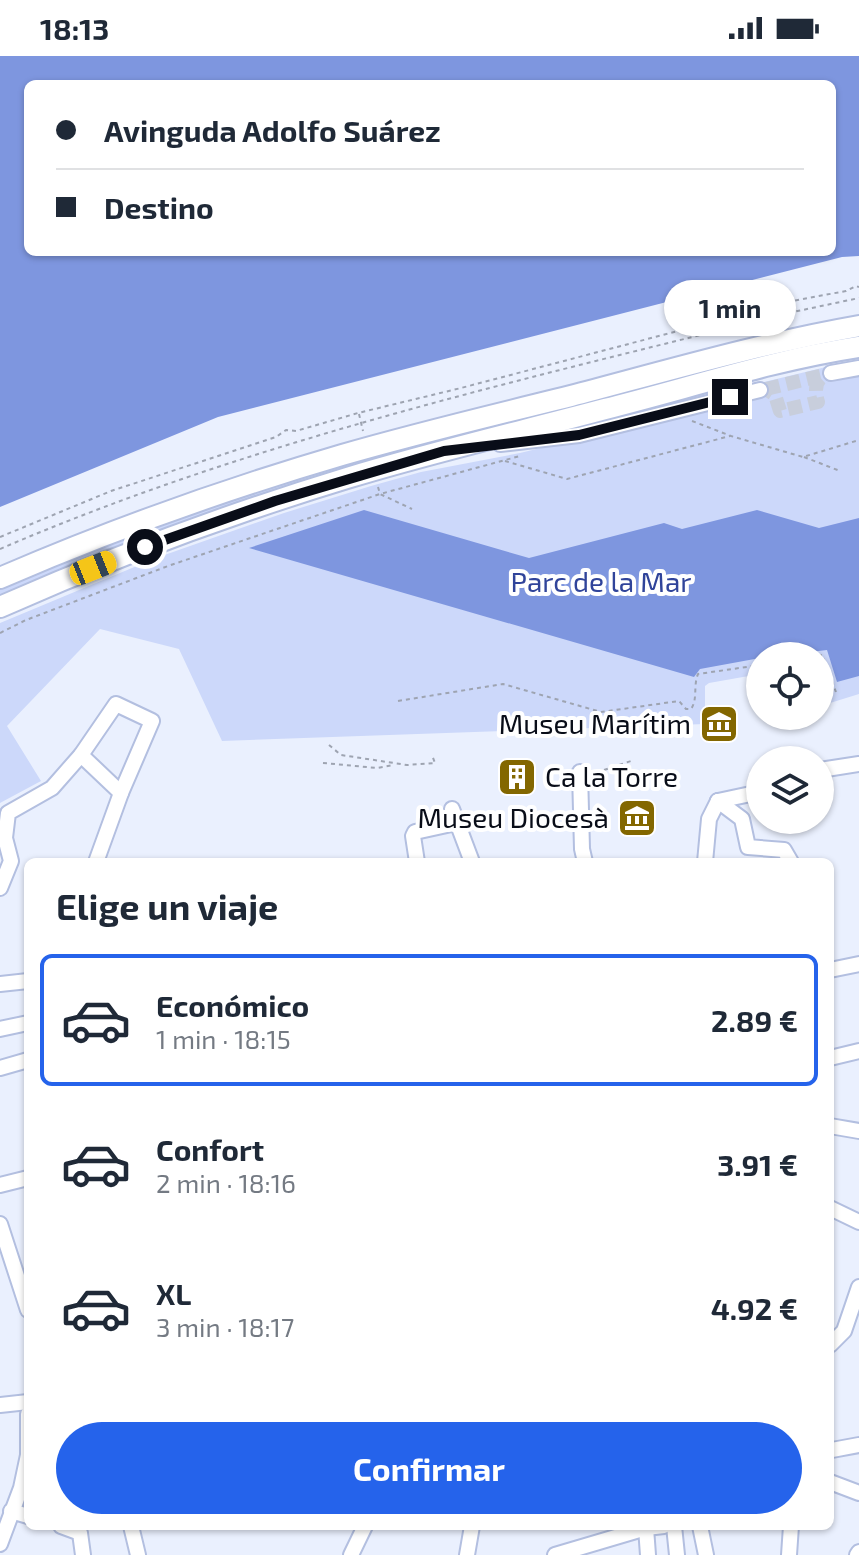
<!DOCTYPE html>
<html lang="es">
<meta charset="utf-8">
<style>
body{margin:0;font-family:"Exo 2",sans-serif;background:#f2f2f3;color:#1f2937;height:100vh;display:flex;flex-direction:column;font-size:30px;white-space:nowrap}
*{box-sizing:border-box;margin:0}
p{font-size:26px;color:#747a83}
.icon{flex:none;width:44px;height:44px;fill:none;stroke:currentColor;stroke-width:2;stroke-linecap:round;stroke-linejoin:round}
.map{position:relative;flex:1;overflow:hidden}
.side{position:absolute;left:24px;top:802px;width:810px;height:672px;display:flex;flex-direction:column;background:#fff;border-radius:12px;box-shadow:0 2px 6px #0004}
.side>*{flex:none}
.hud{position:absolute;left:24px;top:24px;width:812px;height:176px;border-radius:12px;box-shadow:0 2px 6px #0004;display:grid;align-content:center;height:176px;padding:0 32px;background:#fff}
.buttons{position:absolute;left:746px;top:586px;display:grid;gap:16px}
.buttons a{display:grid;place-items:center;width:88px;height:88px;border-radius:50%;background:#fff;box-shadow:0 2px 6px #0004;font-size:40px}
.end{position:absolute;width:36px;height:36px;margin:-18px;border:10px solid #090d18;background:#fff;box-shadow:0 0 0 4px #fff}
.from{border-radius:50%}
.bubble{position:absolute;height:56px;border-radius:28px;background:#fff;box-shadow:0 2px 6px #0004;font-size:26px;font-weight:700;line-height:56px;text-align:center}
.car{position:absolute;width:24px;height:48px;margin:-24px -12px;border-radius:10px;box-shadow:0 0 6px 2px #0007;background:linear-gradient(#f5c518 24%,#345 0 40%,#f5c518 0 76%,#345 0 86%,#f5c518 0)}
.hud b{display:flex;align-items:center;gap:28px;height:76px;font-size:30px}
.hud b+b{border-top:2px solid #e0e1e3}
.hud i{width:20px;height:20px;background:#1f2937}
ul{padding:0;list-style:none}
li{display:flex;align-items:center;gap:24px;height:132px;margin:0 16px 12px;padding:0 16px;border:4px solid transparent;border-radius:12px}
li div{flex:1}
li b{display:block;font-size:30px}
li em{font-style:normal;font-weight:700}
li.selected{border-color:#2563eb}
li>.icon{width:72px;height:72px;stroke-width:1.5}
h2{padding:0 32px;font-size:36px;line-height:96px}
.primary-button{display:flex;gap:16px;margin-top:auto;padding:16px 32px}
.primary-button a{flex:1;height:92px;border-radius:48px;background:#2563eb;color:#fff;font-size:32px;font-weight:700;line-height:92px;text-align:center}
.status{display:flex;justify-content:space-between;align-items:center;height:56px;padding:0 40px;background:#fff;direction:ltr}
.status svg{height:22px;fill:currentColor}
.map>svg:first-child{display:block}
.green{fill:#ccd8fa}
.water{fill:#7e96df;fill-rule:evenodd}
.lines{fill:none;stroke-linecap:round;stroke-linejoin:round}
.minor-tunnel{stroke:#c8cedc;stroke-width:14;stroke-dasharray:14 7;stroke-linecap:butt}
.minor-casing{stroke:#b3bfe0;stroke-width:18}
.highway-casing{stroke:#b3bfe0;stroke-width:24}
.path{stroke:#9ea4b1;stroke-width:2;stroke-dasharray:4 4;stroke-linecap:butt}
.minor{stroke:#fff;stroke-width:14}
.highway{stroke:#fff;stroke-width:20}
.route{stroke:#090d18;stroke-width:10}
.labels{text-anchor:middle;stroke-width:8;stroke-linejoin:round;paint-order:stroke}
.park-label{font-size:28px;fill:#30449a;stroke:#fff}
.poi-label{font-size:28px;fill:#090d18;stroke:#fff;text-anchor:end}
</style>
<div class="status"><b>18:13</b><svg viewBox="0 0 49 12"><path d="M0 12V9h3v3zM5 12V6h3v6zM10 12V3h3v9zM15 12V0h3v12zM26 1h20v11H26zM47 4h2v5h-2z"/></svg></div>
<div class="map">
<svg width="859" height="1499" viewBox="0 0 859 1499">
<rect width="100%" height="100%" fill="#eaf0fe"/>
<g class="green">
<polygon points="859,278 859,285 378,404 376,399 770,298"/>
<polygon points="826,311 829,322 859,316 859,638 830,647 820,612 820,600 760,600 760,618 709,627 705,630 705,668 222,685 179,593 100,573 7,670 41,725 0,747 0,567 156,502 284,457 371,430 421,416 520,397 762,338 760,327"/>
<polygon points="363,402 364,408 0,542 0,531 94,492 235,441"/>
</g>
<g class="water">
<path d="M 0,0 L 859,0 L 859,200 L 842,201 L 218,361 L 0,451 ZM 28,28 L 832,28 L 832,196 L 28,196 Z"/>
<polygon points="364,454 529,502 664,467 682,473 757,454 819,472 859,462 859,620 837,626 827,594 776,600 760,600 760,602 700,613 694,621 249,492"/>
</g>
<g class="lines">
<g class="minor-tunnel">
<polyline points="766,333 824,319"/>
<path d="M 760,334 L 766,333 L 775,339 L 780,355 L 818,346 C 814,332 815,321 831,317"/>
</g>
<defs>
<g id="minor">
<polyline points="831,317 859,312"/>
<polyline points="500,388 579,379 760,334"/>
<polyline points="81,699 121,737 96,806"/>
<polyline points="820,714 859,708"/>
<polyline points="580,716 582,793 585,806"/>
<polyline points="718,745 742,763 748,791 784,794 791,806"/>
<polyline points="718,745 760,736"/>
<polyline points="452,753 472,806"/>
<polyline points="417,806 413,780 415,776 456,767"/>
<polyline points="705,806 709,763 718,745"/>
<polyline points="0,832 11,805 5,782 8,757 52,732 81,699 116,648 152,665 121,737"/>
<polyline points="830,914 859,908"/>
<polyline points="0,928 28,925"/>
<polyline points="0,973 28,967"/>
<polyline points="830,1002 859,995"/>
<polyline points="0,1012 28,1004"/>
<polyline points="830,1070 859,1075"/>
<polyline points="0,1129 28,1122"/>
<polyline points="830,1152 859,1166"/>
<polyline points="0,1168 28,1254"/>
<polyline points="830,1289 844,1275 859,1231"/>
<polyline points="0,1349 28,1346"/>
<polyline points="832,1394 859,1389"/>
<polyline points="830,1426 859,1437"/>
<polyline points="11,1455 28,1460"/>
<polyline points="61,1470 80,1477 83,1499"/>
<polyline points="131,1470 138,1499"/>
<polyline points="674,1470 677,1499"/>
<polyline points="700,1470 706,1499"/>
<polyline points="646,1472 648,1499"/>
<polyline points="0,1488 21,1432 28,1399 28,1358"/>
<polyline points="351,1499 365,1470"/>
<polyline points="467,1499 472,1470"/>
<polyline points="555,1499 646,1472 664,1470"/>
<polyline points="789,1499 791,1470"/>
<polyline points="857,1499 859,1496"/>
</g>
<g id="highway">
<path d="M 0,522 C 111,474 226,433 342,399 C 418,377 494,359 571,340 C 666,315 762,287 859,270"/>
<path d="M 0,551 C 113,501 229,458 347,422 C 432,396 519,376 605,353 C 689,332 773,304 859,291"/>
</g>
</defs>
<use href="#minor" class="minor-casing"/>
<use href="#highway" class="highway-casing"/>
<g class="path">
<polyline points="359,358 363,375"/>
<polyline points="692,365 731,380 803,401 859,384"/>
<polyline points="804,401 840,415"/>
<polyline points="505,405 567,423 730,380"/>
<polyline points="378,431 380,438 412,453"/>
<polyline points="0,481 111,435 276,381 286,374 296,375 358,357 461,332 792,245 846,235 856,230 859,231"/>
<path d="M 0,493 C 255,383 526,323 793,256 L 859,242"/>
<polyline points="0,577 26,564 168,510 380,438 520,400"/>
<polyline points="818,600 822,599 836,636"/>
<path d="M 398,645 L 503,628 L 601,656 L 679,645 L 686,653 L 691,653 C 698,643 693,630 698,618 L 760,609"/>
<polyline points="329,689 341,699 407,709 435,707 432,699"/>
<polyline points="323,707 377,712 393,709"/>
<polyline points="604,714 631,705"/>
</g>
<use href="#minor" class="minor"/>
<use href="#highway" class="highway"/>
</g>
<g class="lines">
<polyline class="route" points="145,491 275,445 444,395 579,379 730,341"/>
</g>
<defs>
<symbol id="museum-square" viewBox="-11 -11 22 22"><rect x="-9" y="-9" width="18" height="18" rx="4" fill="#836700" stroke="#fff"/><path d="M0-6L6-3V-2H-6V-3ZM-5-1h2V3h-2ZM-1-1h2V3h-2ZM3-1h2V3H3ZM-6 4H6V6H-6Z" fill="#fff"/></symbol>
<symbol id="building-square" viewBox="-11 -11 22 22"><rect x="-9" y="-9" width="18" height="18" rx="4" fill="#836700" stroke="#fff"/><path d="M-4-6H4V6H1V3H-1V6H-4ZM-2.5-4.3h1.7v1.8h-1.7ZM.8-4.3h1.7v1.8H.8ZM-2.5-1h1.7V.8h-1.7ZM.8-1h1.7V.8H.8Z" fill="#fff"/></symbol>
</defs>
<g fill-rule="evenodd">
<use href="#museum-square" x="697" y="646" width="44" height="44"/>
<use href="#building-square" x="495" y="699" width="44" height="44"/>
<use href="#museum-square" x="615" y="740" width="44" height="44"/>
</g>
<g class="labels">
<g class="park-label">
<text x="601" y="536">Parc de la Mar</text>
</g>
<g class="poi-label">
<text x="691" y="678">Museu Marítim</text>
<text x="545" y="731" text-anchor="start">Ca la Torre</text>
<text x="609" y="772">Museu Diocesà</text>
</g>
</g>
</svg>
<div class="buttons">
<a><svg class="icon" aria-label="locate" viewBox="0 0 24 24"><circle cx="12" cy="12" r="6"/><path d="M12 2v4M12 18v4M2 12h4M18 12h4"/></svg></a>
<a><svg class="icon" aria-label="layers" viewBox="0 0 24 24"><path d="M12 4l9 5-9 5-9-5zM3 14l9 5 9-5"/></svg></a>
</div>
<i class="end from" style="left:145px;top:491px"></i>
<i class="end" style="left:730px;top:341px"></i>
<div class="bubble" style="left:664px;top:224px;width:132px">1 min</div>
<i class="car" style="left:93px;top:512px;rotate:68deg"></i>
<div class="hud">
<b><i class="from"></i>Avinguda Adolfo Suárez</b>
<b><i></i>Destino</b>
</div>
<section class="side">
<h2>Elige un viaje</h2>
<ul>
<li class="selected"><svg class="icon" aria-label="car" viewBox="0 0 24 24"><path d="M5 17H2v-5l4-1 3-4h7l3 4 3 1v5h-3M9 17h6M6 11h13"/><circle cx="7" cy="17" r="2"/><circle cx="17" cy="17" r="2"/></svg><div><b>Económico</b><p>1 min · 18:15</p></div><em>2.89 €</em></li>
<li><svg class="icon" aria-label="car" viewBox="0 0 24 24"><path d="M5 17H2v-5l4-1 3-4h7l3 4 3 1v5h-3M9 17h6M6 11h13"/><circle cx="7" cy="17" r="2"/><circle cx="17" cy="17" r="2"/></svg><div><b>Confort</b><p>2 min · 18:16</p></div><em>3.91 €</em></li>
<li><svg class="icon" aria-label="car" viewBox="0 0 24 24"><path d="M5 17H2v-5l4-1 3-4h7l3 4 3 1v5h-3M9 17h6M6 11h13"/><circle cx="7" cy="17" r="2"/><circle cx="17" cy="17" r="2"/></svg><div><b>XL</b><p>3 min · 18:17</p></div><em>4.92 €</em></li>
</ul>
<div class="primary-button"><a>Confirmar</a></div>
</section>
</div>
